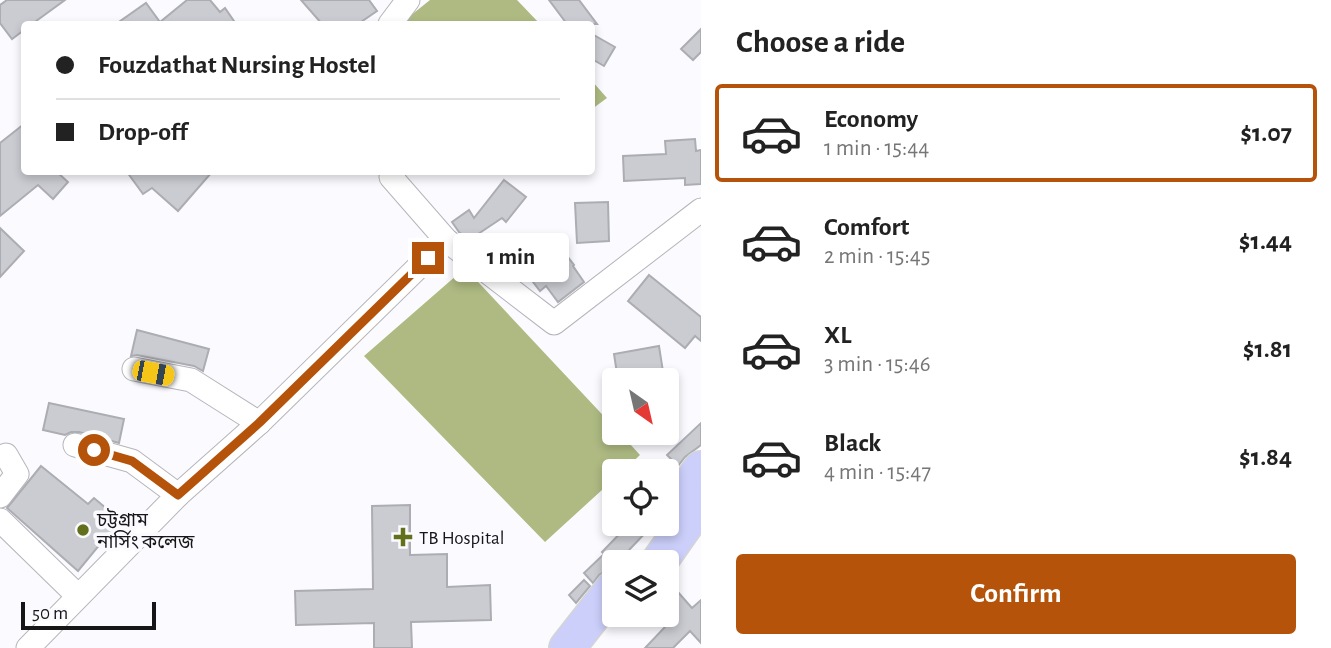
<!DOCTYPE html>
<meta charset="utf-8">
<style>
body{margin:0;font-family:"Alegreya Sans","Noto Sans Bengali",sans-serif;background:#f2f2f2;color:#222;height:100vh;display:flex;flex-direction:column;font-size:26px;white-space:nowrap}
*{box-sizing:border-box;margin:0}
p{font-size:23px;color:#767676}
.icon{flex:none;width:38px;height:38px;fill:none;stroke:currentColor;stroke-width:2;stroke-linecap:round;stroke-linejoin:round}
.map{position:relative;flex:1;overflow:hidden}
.side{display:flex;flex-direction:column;background:#fff;width:630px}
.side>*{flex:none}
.top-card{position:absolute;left:21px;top:21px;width:574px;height:154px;border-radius:7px;box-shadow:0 4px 10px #0003;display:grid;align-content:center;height:154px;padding:0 35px;background:#fff}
.needle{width:46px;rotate:146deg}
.tools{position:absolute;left:602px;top:368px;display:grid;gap:14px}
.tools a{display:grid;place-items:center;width:77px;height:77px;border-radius:7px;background:#fff;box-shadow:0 4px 10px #0003;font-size:35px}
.scale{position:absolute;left:21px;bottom:18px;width:135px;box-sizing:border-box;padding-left:7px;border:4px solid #161618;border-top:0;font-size:19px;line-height:24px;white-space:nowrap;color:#161618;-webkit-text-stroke:5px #fbfbff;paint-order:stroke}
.end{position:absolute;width:32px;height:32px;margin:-16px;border:9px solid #b45309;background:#fff;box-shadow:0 0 0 4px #fff}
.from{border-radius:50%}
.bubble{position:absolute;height:49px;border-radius:7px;background:#fff;box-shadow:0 4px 10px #0003;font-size:23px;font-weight:700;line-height:49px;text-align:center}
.car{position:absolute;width:21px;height:42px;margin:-21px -10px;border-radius:9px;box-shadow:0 0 5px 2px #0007;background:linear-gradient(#f5c518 24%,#345 0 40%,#f5c518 0 76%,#345 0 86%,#f5c518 0)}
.top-card b{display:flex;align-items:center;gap:24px;height:66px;font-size:26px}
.top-card b+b{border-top:2px solid #e0e0e0}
.top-card i{width:18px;height:18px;background:#222}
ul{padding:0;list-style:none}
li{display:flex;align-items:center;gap:21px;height:98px;margin:0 14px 10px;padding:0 21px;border:4px solid transparent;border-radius:7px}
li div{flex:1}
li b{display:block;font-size:26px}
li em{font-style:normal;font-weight:700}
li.on{border-color:#b45309}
li>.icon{width:63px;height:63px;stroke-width:1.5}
h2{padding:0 35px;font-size:32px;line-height:84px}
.button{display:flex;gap:14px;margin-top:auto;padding:14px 35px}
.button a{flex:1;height:80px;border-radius:7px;background:#b45309;color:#fff;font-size:28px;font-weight:700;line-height:80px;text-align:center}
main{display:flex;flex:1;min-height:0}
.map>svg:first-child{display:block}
.water{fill:#aeba82}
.building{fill:#cbccd2;stroke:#acadb3;stroke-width:2}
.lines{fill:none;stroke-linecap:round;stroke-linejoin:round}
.minor-casing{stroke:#b5b5bb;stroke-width:25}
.highway-casing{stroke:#d5d5d5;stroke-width:38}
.minor{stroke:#fff;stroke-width:23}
.highway{stroke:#cbcffa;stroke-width:35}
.route{stroke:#b45309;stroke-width:9}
.poi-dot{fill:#62701b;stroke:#fbfbff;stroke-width:2.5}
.labels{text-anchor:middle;stroke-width:7;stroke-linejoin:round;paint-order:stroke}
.poi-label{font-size:19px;fill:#161618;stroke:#fbfbff;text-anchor:start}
</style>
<main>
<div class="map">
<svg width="701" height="648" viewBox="0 0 701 648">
<rect width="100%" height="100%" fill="#fbfbff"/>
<g class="water">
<polygon points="430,0 517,0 540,24 400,24"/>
<polygon points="592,81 607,98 592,109"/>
<polygon points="465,268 614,427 614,432 619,432 640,455 623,471 614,471 614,479 545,542 364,356"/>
</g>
<g class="building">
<polygon points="7,0 65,0 32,24 24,24 24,30 12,39 0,23 0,5"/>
<polygon points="187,0 210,0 220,12 225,8 236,24 116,24 146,3 160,22"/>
<polygon points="301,0 369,0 377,11 358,24 322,24"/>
<polygon points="549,0 579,0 597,24 567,24"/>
<polygon points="701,29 701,52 693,60 681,49"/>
<polygon points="592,34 615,47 604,66 592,59"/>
<polygon points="24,124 24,172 57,172 68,182 53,199 38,185 0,216 0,143"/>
<polygon points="695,139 696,151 701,150 701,184 685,185 685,178 624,181 623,156 666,154 665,141"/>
<polygon points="127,172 212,172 178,211 152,188 143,194"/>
<polygon points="504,180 526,197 506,222 502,218 469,240 459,232 452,222 469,210 474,218"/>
<polygon points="608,202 609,241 577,243 575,203"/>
<polygon points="0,228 24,251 0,277"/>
<polygon points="551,235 574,265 573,266 584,282 558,302 546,286 540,291 517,261"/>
<polygon points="649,275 701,317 701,341 695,336 685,348 628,301"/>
<polygon points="137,330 209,349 203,371 194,366 137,355 131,356"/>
<polygon points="659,346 664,378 618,380 614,354"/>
<polygon points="49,403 124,419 119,443 79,432 71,432 65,435 43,430"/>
<polygon points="701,423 701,445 685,457 678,466 667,455"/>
<polygon points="41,466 88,504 94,498 120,520 78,571 7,508"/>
<polygon points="410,505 410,555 447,554 447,587 490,585 491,620 411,622 412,648 374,648 374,623 296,625 295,591 373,589 372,506"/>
<polygon points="630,523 648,523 650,528 629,550 617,562 614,562 614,564 609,569 599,575 593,583 584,573 604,554 602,552"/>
<polygon points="584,580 590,586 576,603 569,595"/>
<polygon points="677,591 692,608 701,600 701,643 690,631 673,648 645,648 665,627 653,614 667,614 667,600"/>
</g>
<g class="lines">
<defs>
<g id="minor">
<polyline points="390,24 408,0"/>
<polyline points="394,172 391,177 446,240 554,323 701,210"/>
<polyline points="134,369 191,380 259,423"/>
<polyline points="75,445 132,461 178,495"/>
<polyline points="0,496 17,474 6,455"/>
<polyline points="0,520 78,596"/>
<polyline points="28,648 178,495 259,423 446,240"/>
</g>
<g id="highway">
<polyline points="667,518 701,469"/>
<polyline points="659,562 701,502"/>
<polyline points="567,648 614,588"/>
</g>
</defs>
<use href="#minor" class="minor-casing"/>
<use href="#highway" class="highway-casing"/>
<use href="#minor" class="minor"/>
<use href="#highway" class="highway"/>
</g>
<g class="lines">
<polyline class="route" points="94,450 132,461 178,495 259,423 428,258"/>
</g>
<g class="poi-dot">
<circle cx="83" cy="530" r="7"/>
<path d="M399.5 526.5h7v7h7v7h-7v7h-7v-7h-7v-7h7z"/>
</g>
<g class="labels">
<g class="poi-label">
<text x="97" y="526">চট্টগ্রাম<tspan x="97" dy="22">নার্সিং কলেজ</tspan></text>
<text x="419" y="544">TB Hospital</text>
</g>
</g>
</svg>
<div class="tools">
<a><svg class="needle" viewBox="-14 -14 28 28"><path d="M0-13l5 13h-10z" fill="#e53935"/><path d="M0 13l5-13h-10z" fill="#767676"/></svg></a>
<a><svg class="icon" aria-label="locate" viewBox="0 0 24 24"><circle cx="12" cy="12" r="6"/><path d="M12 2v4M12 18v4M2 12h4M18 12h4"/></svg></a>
<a><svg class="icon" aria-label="layers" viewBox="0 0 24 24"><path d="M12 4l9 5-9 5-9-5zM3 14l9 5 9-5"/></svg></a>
</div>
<div class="scale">50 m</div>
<i class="end from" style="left:94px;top:450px"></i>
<i class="end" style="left:428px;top:258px"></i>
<div class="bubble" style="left:453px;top:233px;width:116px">1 min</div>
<i class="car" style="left:153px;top:373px;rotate:101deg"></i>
<div class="top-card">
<b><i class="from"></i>Fouzdathat Nursing Hostel</b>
<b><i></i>Drop-off</b>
</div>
</div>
<section class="side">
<h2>Choose a ride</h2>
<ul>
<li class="on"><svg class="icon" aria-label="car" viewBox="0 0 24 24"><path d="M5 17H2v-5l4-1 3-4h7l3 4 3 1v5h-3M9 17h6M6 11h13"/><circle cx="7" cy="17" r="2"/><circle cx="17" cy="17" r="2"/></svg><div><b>Economy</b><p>1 min · 15:44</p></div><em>$1.07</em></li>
<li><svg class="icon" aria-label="car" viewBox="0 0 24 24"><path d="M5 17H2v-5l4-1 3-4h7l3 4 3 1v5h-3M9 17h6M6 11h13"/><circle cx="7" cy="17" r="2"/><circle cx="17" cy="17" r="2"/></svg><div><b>Comfort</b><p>2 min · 15:45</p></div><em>$1.44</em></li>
<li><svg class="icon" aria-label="car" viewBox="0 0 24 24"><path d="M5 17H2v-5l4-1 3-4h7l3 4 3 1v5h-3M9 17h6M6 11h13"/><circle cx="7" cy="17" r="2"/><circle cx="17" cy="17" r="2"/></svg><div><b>XL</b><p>3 min · 15:46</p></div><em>$1.81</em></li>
<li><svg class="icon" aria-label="car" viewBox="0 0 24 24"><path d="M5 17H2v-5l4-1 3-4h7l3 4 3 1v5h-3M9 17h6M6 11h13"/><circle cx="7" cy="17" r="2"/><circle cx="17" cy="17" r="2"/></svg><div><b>Black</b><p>4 min · 15:47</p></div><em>$1.84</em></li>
</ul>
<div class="button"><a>Confirm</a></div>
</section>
</main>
